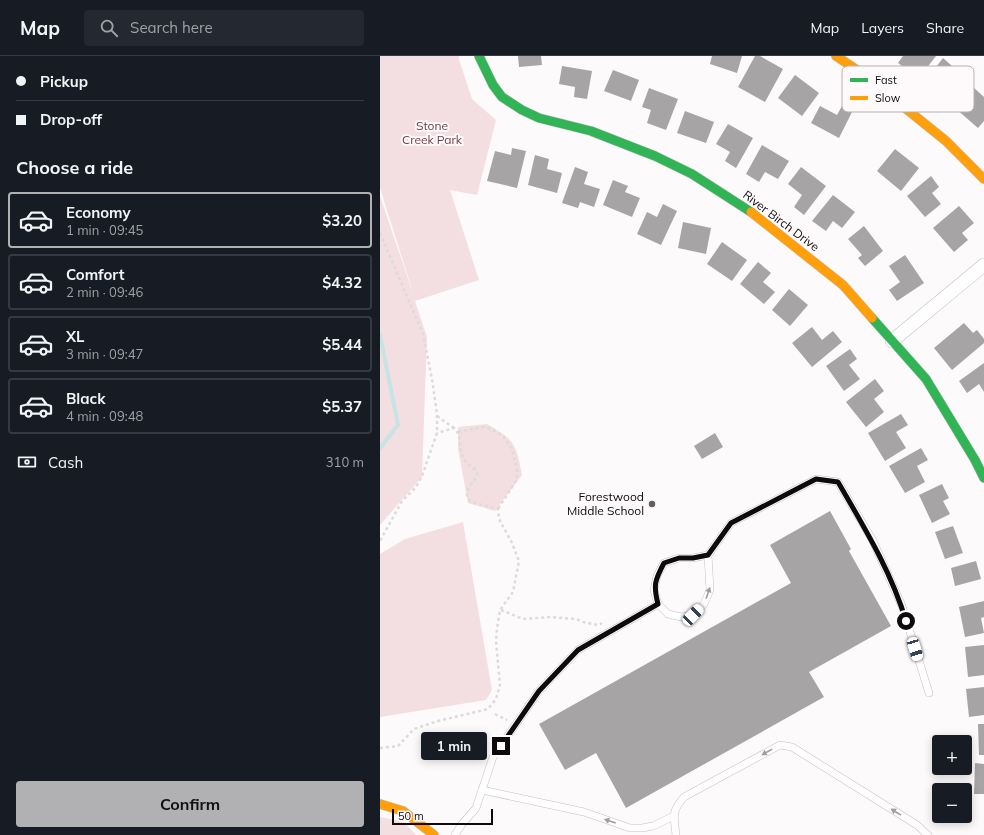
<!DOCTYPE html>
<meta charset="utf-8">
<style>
body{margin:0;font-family:Mulish,sans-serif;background:#242831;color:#f1f3f6;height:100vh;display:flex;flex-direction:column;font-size:15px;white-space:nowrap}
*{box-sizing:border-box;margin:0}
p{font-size:13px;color:#9ea1a6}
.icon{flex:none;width:22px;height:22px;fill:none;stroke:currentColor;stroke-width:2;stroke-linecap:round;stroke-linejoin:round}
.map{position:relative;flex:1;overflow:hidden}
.sheet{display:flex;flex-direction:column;background:#171b24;width:380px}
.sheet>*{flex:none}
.banner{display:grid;align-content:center;height:88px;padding:0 16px;background:#171b24}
.buttons{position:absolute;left:552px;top:679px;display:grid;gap:8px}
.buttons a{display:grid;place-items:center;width:40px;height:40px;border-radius:4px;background:#171b24;box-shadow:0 2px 10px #0003;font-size:20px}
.scale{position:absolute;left:12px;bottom:10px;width:101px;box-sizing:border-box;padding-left:4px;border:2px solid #0e0b0c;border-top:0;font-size:11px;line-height:14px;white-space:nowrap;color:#0e0b0c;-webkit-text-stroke:3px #fef9fa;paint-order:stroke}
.end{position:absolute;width:18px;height:18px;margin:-9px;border:5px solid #0e0b0c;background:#fff;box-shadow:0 0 0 2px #fff}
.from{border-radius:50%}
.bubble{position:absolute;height:28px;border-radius:4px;background:#171b24;box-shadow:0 2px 10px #0003;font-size:13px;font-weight:700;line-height:28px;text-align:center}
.car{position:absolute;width:12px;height:24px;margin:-12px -6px;border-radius:5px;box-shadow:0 0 3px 1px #0007;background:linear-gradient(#fff 24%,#345 0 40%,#fff 0 76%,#345 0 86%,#fff 0)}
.banner b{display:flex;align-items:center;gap:14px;height:38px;font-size:15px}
.banner b+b{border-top:1px solid #363941}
.banner i{width:10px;height:10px;background:#f1f3f6}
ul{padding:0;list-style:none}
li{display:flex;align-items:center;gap:12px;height:56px;margin:0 8px 6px;padding:0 8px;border:2px solid #363941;border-radius:4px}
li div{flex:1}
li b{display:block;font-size:15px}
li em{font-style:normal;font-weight:700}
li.on{border-color:#b1b0b2}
li>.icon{width:36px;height:36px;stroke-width:1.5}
h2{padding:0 16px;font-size:18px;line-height:48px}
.pay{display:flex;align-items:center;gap:10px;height:44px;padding:0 16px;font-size:15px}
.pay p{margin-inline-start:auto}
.action{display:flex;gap:8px;margin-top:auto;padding:8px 16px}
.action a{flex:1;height:46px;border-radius:4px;background:#b1b0b2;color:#111;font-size:16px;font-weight:700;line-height:46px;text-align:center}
header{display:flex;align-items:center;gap:24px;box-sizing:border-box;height:56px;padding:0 20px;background:#171b24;border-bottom:1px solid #363941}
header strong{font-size:19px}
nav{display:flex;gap:22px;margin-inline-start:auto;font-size:14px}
.search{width:280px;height:36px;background:#242831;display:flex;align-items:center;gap:10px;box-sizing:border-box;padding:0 14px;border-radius:4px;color:#9ea1a6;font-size:15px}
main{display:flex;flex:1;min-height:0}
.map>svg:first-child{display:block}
.green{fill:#f3dfe2}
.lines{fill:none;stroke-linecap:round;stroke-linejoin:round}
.stream{stroke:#c8e3e4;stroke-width:4}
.building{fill:#a7a4a5}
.lane-casing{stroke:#c3c0c1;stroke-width:8}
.street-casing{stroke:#c3c0c1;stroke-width:14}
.fast-casing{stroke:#c3c0c1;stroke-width:10}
.slow-casing{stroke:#c3c0c1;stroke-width:10}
.path{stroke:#dcdbdb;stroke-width:2.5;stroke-dasharray:3 3;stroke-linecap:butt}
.lane{stroke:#fffefe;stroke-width:7}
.street{stroke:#fffefe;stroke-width:13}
.fast{stroke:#30b455;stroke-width:9}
.slow{stroke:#ff9f0a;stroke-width:9}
.oneway{fill:#9f9d9d}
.route{stroke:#0e0b0c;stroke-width:5}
.poi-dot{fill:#625f60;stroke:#fef9fa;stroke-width:1.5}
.labels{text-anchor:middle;stroke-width:4;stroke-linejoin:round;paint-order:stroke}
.park-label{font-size:12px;fill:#6f3c45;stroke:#fef9fa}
.street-label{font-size:12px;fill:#0e0b0c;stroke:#fef9fa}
.poi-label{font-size:12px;fill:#0e0b0c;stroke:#fef9fa;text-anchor:end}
.key{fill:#fef9fa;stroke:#b6b2b3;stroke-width:1}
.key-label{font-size:11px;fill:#0e0b0c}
</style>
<header>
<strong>Map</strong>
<div class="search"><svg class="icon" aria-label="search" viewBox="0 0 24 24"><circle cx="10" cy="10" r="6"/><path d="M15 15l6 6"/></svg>Search here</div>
<nav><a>Map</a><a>Layers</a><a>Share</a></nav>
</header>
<main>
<section class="sheet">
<div class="banner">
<b><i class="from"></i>Pickup</b>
<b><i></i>Drop-off</b>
</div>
<h2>Choose a ride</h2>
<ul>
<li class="on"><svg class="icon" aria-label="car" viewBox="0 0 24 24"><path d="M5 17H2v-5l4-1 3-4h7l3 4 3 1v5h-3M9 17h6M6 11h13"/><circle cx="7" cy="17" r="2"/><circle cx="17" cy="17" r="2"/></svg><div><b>Economy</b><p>1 min · 09:45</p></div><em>$3.20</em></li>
<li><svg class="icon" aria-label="car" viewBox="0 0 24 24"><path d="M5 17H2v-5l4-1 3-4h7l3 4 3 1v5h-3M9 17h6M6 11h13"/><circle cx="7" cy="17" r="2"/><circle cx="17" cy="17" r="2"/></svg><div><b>Comfort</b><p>2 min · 09:46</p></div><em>$4.32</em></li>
<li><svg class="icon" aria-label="car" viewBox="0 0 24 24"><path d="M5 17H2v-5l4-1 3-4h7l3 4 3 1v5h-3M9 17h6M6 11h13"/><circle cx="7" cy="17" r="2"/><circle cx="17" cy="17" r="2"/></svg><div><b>XL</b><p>3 min · 09:47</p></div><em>$5.44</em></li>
<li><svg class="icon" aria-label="car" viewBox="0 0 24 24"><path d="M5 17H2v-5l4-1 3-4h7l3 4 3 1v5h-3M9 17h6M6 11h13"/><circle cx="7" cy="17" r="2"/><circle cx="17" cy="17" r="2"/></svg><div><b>Black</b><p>4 min · 09:48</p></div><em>$5.37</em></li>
</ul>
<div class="pay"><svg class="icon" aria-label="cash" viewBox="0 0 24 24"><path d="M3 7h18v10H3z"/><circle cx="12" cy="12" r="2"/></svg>Cash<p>310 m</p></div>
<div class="action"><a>Confirm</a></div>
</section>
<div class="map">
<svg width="604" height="779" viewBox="0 0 604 779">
<rect width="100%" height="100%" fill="#fdfafb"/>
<g class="green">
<polygon points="0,0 79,0 79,3 92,43 116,64 97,139 70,134 99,224 35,245 47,281 42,421 0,469 0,140 35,243 0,132"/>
<path d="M 107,368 C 135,384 136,388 142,419 L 115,455 L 88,447 L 78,393 L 78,371 Z"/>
<polygon points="83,466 112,634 106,644 0,661 0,498 25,483"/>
<polygon points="0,761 24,766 36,779 0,779"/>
</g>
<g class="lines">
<polyline class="stream" points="0,279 18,369 0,392"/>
</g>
<g class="building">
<polygon points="138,0 161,0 162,9 139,11"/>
<polygon points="332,0 362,0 357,17 330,8"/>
<polygon points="375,0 380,0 403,13 385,46 358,31"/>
<polygon points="523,0 556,0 539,22 518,7"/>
<polygon points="563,2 588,24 569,48 558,37 566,28 553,15"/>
<polygon points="182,10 212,15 207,43 194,41 195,31 179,28"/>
<polygon points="233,14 259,24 251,45 224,35"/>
<polygon points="415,19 439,37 422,60 398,42"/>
<polygon points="593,31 604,41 604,65 598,72 575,52"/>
<polygon points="269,32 298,43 286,74 267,67 271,54 262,51"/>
<polygon points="440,50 457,59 462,50 472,56 459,82 431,67"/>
<polygon points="305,55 334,66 326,87 297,77"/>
<polygon points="348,68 373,82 356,112 345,105 350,96 336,88"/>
<polygon points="382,89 409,105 398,123 385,116 379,126 366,118"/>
<polygon points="132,92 146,95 137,132 107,125 115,95 131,99"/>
<polygon points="515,93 539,112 521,135 497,115"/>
<polygon points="155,99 169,103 167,113 182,117 177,137 148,129"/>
<polygon points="195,111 208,116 204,128 220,133 214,151 200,146 198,152 182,147"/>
<polygon points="421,111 446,130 424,159 414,151 422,139 408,128"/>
<polygon points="551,120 559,131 552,137 561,148 545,161 527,140"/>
<polygon points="233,124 248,130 245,136 260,142 252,161 223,149"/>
<polygon points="453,139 475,156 462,172 453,165 446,175 432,165"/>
<polygon points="283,148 297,155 281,189 257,178 267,156 277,161"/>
<polygon points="579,150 594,167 582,177 588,184 574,196 553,172"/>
<polygon points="303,166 331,172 326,198 298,192"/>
<polygon points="484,170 503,195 485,210 478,202 482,199 468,183"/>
<polygon points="342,186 367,204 352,225 327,208"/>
<polygon points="525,199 544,227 517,245 509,234 520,226 509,210"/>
<polygon points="378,206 391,217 383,226 395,236 384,248 360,228"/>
<polygon points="409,233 428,249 410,270 392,254"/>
<polygon points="584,267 593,277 597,274 604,283 604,287 572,314 554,292"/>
<polygon points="432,271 442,284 453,275 462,286 432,311 412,287"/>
<polygon points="470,293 477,303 469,309 480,323 464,335 446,310"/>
<polygon points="604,307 604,336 599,328 587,337 579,325"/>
<polygon points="495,323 504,335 494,343 504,356 486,371 466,346"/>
<polygon points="521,358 528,369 516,376 526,392 505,405 488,377"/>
<polygon points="335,377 343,391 322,403 314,390"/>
<polygon points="541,392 548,404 537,410 545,426 525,437 509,410"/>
<polygon points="562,428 569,442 563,445 570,458 552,467 539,439"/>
<polygon points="450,455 471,493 469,495 511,570 429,616 444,641 246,752 216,697 185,714 159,668 411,527 390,489"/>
<polygon points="573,470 583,497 565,503 555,476"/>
<polygon points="596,505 601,523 575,530 571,512"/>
<polygon points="604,545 604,561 601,562 604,577 585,581 579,551"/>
<polygon points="604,589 604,619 588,621 585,591"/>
<polygon points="604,631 604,659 589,661 586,633"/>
<polygon points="598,668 604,668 604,699 599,699"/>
<polygon points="595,707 604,708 604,738 594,738"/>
</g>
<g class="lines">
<defs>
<g id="lane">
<polyline points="328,499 313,502 299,502 284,507 277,520 274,534 278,548 288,558 301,561 313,559 324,548 330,534 328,499 351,467 436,423 458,426 493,485 522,550 549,637"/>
<polyline points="102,734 204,756 250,772 262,772 273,770 294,760"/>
<polyline points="75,779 82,768 96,752 113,701 159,635 198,594 278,548"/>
<path d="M 296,779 C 294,760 291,756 304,741 L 400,689 L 412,691 L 537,769 L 548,779"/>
</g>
<polyline id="street" points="512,285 604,209"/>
<g id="fast">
<polyline points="99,0 113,29 122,41 142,54 159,62 211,75 275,100 312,118 371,156"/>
<polyline points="492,262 546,323 595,404 604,422"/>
</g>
<g id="slow">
<polyline points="456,0 483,18 566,85 604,123"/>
<polyline points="371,156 463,229 492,262"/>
<polyline points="0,748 23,755 54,779"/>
</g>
</defs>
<use href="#lane" class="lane-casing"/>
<use href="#street" class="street-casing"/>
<use href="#fast" class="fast-casing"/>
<use href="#slow" class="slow-casing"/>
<g class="path">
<polyline points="0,177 43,278 52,323 57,358 57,377 42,420 36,431 22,445 0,485"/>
<polyline points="57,360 74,372"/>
<polyline points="78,376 103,371 111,373 123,380 132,393 137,412 137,423 118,453"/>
<polyline points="121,554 143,563 170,561 196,563 203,566 218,569 222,567"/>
<polyline points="115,658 127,664"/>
<path d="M 0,692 L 18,690 L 34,673 L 58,665 L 108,653 L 116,643 L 120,629 L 116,585 L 117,573 L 120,554 L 133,536 L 139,505 L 132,487 L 119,463 L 118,453 L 91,446 C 79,433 96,428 97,418 C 98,413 90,411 87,407 C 85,405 83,401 82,399 C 79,390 82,379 74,372 L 57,377"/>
</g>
<use href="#lane" class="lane"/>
<use href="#street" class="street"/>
<use href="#fast" class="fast"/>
<use href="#slow" class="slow"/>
</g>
<defs><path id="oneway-solid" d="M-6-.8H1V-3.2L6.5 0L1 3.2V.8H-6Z"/></defs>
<g class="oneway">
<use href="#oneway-solid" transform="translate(328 537) rotate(-71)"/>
<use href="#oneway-solid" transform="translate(387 696) rotate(151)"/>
<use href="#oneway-solid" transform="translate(516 756) rotate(-148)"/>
<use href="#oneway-solid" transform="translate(230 765) rotate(-161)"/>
</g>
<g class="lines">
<path class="route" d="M 121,690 L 159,635 L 198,594 L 278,548 C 273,529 275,524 284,507 L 299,502 L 313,502 L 328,499 L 351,467 L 436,423 L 458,426 C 484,471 511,515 526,565"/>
</g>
<circle class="poi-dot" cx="272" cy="448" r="4"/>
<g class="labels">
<g class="park-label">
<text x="52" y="74">Stone<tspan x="52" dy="14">Creek Park</tspan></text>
</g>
<g class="street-label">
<text transform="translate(401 165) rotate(37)" y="4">River Birch Drive</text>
</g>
<g class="poi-label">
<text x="264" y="445">Forestwood<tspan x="264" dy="14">Middle School</tspan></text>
</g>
</g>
<rect x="462" y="10" width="132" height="46" rx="6" class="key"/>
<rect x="470" y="22" width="18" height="4" fill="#30b455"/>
<rect x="470" y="40" width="18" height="4" fill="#ff9f0a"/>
<g class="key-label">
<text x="495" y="28">Fast</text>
<text x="495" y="46">Slow</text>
</g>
</svg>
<div class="buttons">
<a>+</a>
<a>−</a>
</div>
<div class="scale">50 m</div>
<i class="end from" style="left:526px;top:565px"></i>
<i class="end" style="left:121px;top:690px"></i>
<div class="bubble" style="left:41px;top:676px;width:66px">1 min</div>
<i class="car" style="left:313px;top:559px;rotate:44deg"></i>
<i class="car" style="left:535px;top:593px;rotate:163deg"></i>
</div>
</main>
